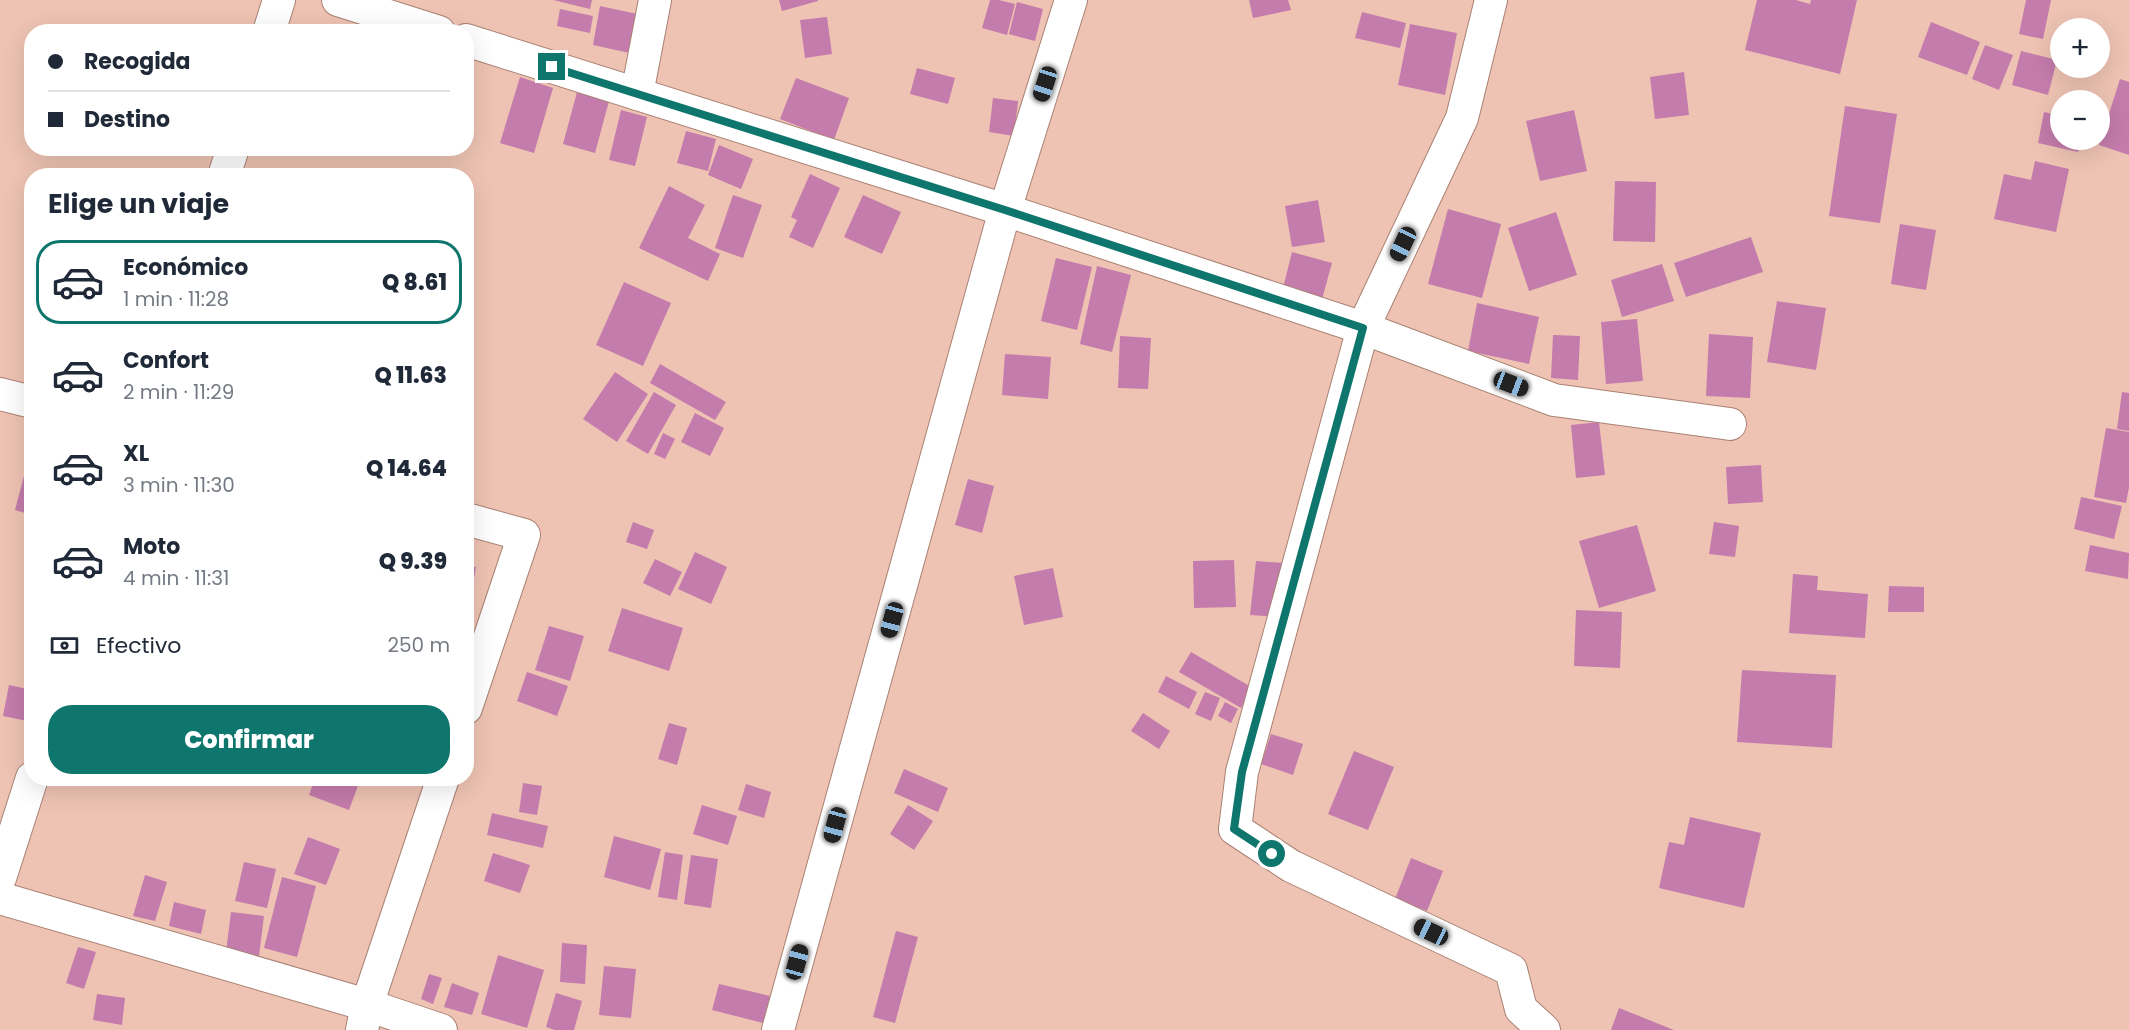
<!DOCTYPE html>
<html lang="es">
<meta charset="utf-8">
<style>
body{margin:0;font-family:Poppins,sans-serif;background:#f6f6f7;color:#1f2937;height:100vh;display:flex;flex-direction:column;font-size:22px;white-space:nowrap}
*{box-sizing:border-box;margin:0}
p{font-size:20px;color:#747a83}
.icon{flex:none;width:33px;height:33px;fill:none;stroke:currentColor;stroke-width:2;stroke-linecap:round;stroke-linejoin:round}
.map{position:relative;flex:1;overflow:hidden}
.side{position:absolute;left:24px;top:168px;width:450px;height:618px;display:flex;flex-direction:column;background:#fff;border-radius:24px;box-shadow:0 6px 24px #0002}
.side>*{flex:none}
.guide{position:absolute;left:24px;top:24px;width:450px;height:132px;border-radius:24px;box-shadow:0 6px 24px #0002;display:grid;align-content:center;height:132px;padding:0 24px;background:#fff}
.controls{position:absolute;left:2050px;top:18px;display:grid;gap:12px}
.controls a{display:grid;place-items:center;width:60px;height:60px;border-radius:50%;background:#fff;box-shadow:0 6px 24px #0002;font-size:30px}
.end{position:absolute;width:27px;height:27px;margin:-14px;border:8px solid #0f766e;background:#fff;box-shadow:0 0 0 3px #fff}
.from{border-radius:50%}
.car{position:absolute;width:18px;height:36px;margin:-18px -9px;border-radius:8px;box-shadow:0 0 4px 2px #0007;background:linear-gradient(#222 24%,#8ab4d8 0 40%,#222 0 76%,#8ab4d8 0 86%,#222 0)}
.guide b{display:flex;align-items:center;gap:21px;height:57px;font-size:22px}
.guide b+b{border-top:2px solid #e0e1e3}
.guide i{width:15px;height:15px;background:#1f2937}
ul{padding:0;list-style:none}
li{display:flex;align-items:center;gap:18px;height:84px;margin:0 12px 9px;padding:0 12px;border:3px solid transparent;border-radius:24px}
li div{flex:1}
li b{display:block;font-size:22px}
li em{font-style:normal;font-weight:800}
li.active{border-color:#0f766e}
li>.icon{width:54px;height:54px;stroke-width:1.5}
h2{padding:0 24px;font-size:27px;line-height:72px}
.pay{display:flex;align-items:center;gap:15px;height:66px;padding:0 24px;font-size:22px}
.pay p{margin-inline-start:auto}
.action{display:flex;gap:12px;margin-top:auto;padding:12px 24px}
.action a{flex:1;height:69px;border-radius:24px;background:#0f766e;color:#fff;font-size:24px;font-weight:800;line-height:69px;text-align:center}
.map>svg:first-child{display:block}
.building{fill:#c47cac}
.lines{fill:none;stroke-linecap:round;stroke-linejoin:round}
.minor-casing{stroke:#a98173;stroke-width:34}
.minor{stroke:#fff;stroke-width:32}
.route{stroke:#0f766e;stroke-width:8}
</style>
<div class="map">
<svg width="2129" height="1030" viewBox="0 0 2129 1030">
<rect width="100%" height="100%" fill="#eec3b3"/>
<g class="building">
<polygon points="553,0 592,0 590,9"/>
<polygon points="779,0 818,0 818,1 782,11"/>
<polygon points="990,0 999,0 1015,4 1007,35 982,28"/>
<polygon points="1249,0 1288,0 1291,10 1253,18"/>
<polygon points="1757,0 1796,0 1810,4 1811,0 1857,0 1840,74 1745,50"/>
<polygon points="2026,0 2051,0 2043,39 2019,34"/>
<polygon points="1017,2 1043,9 1035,41 1009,34"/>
<polygon points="600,6 642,15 634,54 593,45"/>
<polygon points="560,9 593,16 590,33 557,26"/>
<polygon points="1362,12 1406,23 1400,48 1355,38"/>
<polygon points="827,17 832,54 805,58 800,20"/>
<polygon points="1931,22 1980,42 1967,75 1918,57"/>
<polygon points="1410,24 1457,33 1445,95 1398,85"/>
<polygon points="1985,45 2013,55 1999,90 1972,79"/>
<polygon points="2021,51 2057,60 2048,95 2012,85"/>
<polygon points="917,68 955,78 948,104 910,94"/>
<polygon points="1684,72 1689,115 1655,119 1650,77"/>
<polygon points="520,77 553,88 534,153 500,143"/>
<polygon points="796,78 849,98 834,140 780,119"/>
<polygon points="2120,79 2129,82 2129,155 2099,145"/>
<polygon points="577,92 609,101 595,153 563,144"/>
<polygon points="993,98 1018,101 1014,136 989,132"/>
<polygon points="1845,106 1897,114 1880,223 1829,216"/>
<polygon points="621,110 647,117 635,166 609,160"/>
<polygon points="1574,110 1587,171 1540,181 1526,121"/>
<polygon points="2044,112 2061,116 2061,140 2081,140 2078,152 2038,143"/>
<polygon points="686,131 716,139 708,171 677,163"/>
<polygon points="719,145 753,159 741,189 708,175"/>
<polygon points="2035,161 2069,169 2056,232 1994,219 2004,174 2031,180"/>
<polygon points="810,174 840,188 813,248 789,237 797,220 791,217"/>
<polygon points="1615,181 1656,182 1655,242 1613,241"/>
<polygon points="669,186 705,205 688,238 720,254 708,281 639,248"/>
<polygon points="733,195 762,205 743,258 715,248"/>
<polygon points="863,195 901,212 882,254 844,237"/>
<polygon points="1318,200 1325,242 1292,247 1285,206"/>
<polygon points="1448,209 1501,224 1482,298 1428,284"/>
<polygon points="1556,212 1577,275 1529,291 1508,228"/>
<polygon points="1900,224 1936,230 1926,290 1891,284"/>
<polygon points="1751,237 1763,272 1686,297 1674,263"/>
<polygon points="1292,252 1332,263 1321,303 1282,292"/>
<polygon points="1056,258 1092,267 1077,330 1041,321"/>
<polygon points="1662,264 1674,301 1622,317 1611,280"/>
<polygon points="1097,266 1131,275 1112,352 1080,344"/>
<polygon points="624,282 671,303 643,366 596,345"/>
<polygon points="1777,301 1826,308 1816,370 1767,362"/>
<polygon points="1477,303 1539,317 1529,364 1468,351"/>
<polygon points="1637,319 1643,381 1606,384 1601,322"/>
<polygon points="1709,334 1753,337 1750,398 1706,396"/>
<polygon points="1553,335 1580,336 1578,380 1551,378"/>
<polygon points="1120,336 1151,338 1148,389 1118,388"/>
<polygon points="1005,354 1051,357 1048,399 1002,395"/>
<polygon points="660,364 726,402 715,420 650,383"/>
<polygon points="615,372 648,394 617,442 583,419"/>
<polygon points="654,392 676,405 648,454 626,441"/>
<polygon points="2122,392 2129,393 2129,431 2117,429"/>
<polygon points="695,413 724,428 710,456 681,442"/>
<polygon points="1599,422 1605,475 1576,478 1571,425"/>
<polygon points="2106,428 2129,432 2129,487 2126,503 2094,497"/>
<polygon points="663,433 675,439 665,459 654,454"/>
<polygon points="1761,465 1763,502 1728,504 1726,467"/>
<polygon points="25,472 32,474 32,515 15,510"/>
<polygon points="968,479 994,486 982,533 955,525"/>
<polygon points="2081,497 2122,506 2114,539 2074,529"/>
<polygon points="633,522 654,530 647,549 626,542"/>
<polygon points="1714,522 1739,526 1735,557 1709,554"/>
<polygon points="1637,525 1656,591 1599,608 1579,541"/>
<polygon points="2090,545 2129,553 2128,579 2085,571"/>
<polygon points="695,552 727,567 711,604 678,589"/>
<polygon points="655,559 682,572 670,596 643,583"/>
<polygon points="1234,560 1236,607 1194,608 1193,561"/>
<polygon points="1256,561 1284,563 1278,617 1250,615"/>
<polygon points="466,566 476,567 468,611 466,611"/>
<polygon points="1053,568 1063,617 1024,625 1014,576"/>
<polygon points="1793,574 1818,576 1817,590 1868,594 1865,638 1789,633"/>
<polygon points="1889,586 1924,587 1924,612 1888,612"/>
<polygon points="622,608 683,628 669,671 608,651"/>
<polygon points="1576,610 1622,612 1620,668 1574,666"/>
<polygon points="549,626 584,636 570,681 535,670"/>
<polygon points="1191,652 1253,688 1241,708 1179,672"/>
<polygon points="1742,670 1836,675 1832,748 1737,742"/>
<polygon points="527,672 568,686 557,716 517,701"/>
<polygon points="1166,676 1197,692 1189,709 1158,692"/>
<polygon points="9,685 32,690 32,722 3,716"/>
<polygon points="1205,692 1220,698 1211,721 1195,714"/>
<polygon points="1225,702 1238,709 1231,723 1218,716"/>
<polygon points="1143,713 1170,731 1159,749 1131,731"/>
<polygon points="669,723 687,728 677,765 658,759"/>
<polygon points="1271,734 1303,744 1293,775 1261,764"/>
<polygon points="1354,751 1394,767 1368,830 1328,814"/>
<polygon points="904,769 948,788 938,812 894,793"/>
<polygon points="315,778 347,778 359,783 349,810 309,795"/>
<polygon points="523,783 542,786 537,815 519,812"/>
<polygon points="746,784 771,792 764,818 738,810"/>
<polygon points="702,805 737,816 728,845 693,834"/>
<polygon points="908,805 933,821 914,850 890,834"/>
<polygon points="492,813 548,826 543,848 487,835"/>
<polygon points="1690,817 1761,833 1744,908 1659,888 1669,842 1684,845"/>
<polygon points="614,836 661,849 650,890 604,877"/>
<polygon points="308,837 340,849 326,885 294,874"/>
<polygon points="665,852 683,855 677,900 658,897"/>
<polygon points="493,853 530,865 520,893 484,881"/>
<polygon points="691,855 718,859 711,908 684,904"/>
<polygon points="1411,858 1443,871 1427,911 1395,899"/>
<polygon points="244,862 276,869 267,908 235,901"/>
<polygon points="145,875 167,882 155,921 133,916"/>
<polygon points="282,877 316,886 297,957 264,948"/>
<polygon points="174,902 206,910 201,934 169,926"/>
<polygon points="231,912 264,916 259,956 226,952"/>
<polygon points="896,931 918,937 895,1023 873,1017"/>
<polygon points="562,943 587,945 585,984 560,982"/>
<polygon points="78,947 96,952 84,989 66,983"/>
<polygon points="498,955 544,970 527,1028 481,1014"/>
<polygon points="604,966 636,969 631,1018 599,1015"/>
<polygon points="429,974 442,978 433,1004 421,999"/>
<polygon points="452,983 479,993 472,1015 444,1007"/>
<polygon points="719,984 770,996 763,1023 712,1010"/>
<polygon points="556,993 582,1001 574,1030 555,1030 546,1027"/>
<polygon points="97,994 125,998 122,1025 93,1020"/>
<polygon points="1619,1008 1674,1030 1611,1030"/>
</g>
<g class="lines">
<defs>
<g id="minor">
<polyline points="338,0 439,32"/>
<polyline points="1491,0 1462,118 1363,328 1242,772 1235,829 1291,866 1511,970 1521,1009 1544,1030"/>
<polyline points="269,32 279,0"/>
<polyline points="466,40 1005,210 1363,328 1554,400 1730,424"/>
<polyline points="637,94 655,0"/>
<polyline points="224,176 233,148"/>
<polyline points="0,394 32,402"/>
<polyline points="466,519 524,535 466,708"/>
<polyline points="0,878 32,778"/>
<polyline points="0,898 367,1005 441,1030"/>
<polyline points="362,1030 367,1005 443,778"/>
<polyline points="778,1030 1005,210 1071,0"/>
</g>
</defs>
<use href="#minor" class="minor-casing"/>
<use href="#minor" class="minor"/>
</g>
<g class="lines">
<polyline class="route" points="552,67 1005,210 1363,328 1242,772 1234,829 1272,854"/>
</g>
</svg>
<div class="controls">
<a>+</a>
<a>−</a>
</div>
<i class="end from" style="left:1272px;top:854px"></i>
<i class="end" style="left:552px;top:67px"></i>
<i class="car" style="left:1045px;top:84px;rotate:198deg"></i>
<i class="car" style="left:1403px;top:244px;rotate:205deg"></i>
<i class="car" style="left:1511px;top:384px;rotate:111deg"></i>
<i class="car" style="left:892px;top:620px;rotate:195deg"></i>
<i class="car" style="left:835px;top:825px;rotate:195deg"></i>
<i class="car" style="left:1431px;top:932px;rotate:295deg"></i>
<i class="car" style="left:797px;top:962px;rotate:15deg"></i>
<div class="guide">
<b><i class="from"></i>Recogida</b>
<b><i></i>Destino</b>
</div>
<section class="side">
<h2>Elige un viaje</h2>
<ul>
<li class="active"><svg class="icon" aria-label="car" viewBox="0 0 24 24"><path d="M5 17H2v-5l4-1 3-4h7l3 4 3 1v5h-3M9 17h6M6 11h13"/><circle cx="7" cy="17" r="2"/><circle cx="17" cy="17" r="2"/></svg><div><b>Económico</b><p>1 min · 11:28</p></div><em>Q 8.61</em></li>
<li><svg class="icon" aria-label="car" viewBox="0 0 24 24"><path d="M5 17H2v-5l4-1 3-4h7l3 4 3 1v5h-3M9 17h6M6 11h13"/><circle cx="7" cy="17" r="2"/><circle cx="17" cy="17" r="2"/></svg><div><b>Confort</b><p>2 min · 11:29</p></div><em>Q 11.63</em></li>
<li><svg class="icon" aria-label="car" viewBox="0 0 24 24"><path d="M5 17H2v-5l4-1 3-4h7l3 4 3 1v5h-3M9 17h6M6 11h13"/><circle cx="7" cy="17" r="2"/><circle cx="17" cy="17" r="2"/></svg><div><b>XL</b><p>3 min · 11:30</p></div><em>Q 14.64</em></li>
<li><svg class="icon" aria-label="car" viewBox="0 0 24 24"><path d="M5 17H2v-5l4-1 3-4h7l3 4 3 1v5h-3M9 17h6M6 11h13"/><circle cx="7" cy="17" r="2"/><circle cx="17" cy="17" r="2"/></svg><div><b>Moto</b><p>4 min · 11:31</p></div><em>Q 9.39</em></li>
</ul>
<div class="pay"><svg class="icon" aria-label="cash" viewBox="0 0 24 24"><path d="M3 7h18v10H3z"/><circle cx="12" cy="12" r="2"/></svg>Efectivo<p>250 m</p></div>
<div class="action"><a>Confirmar</a></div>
</section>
</div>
